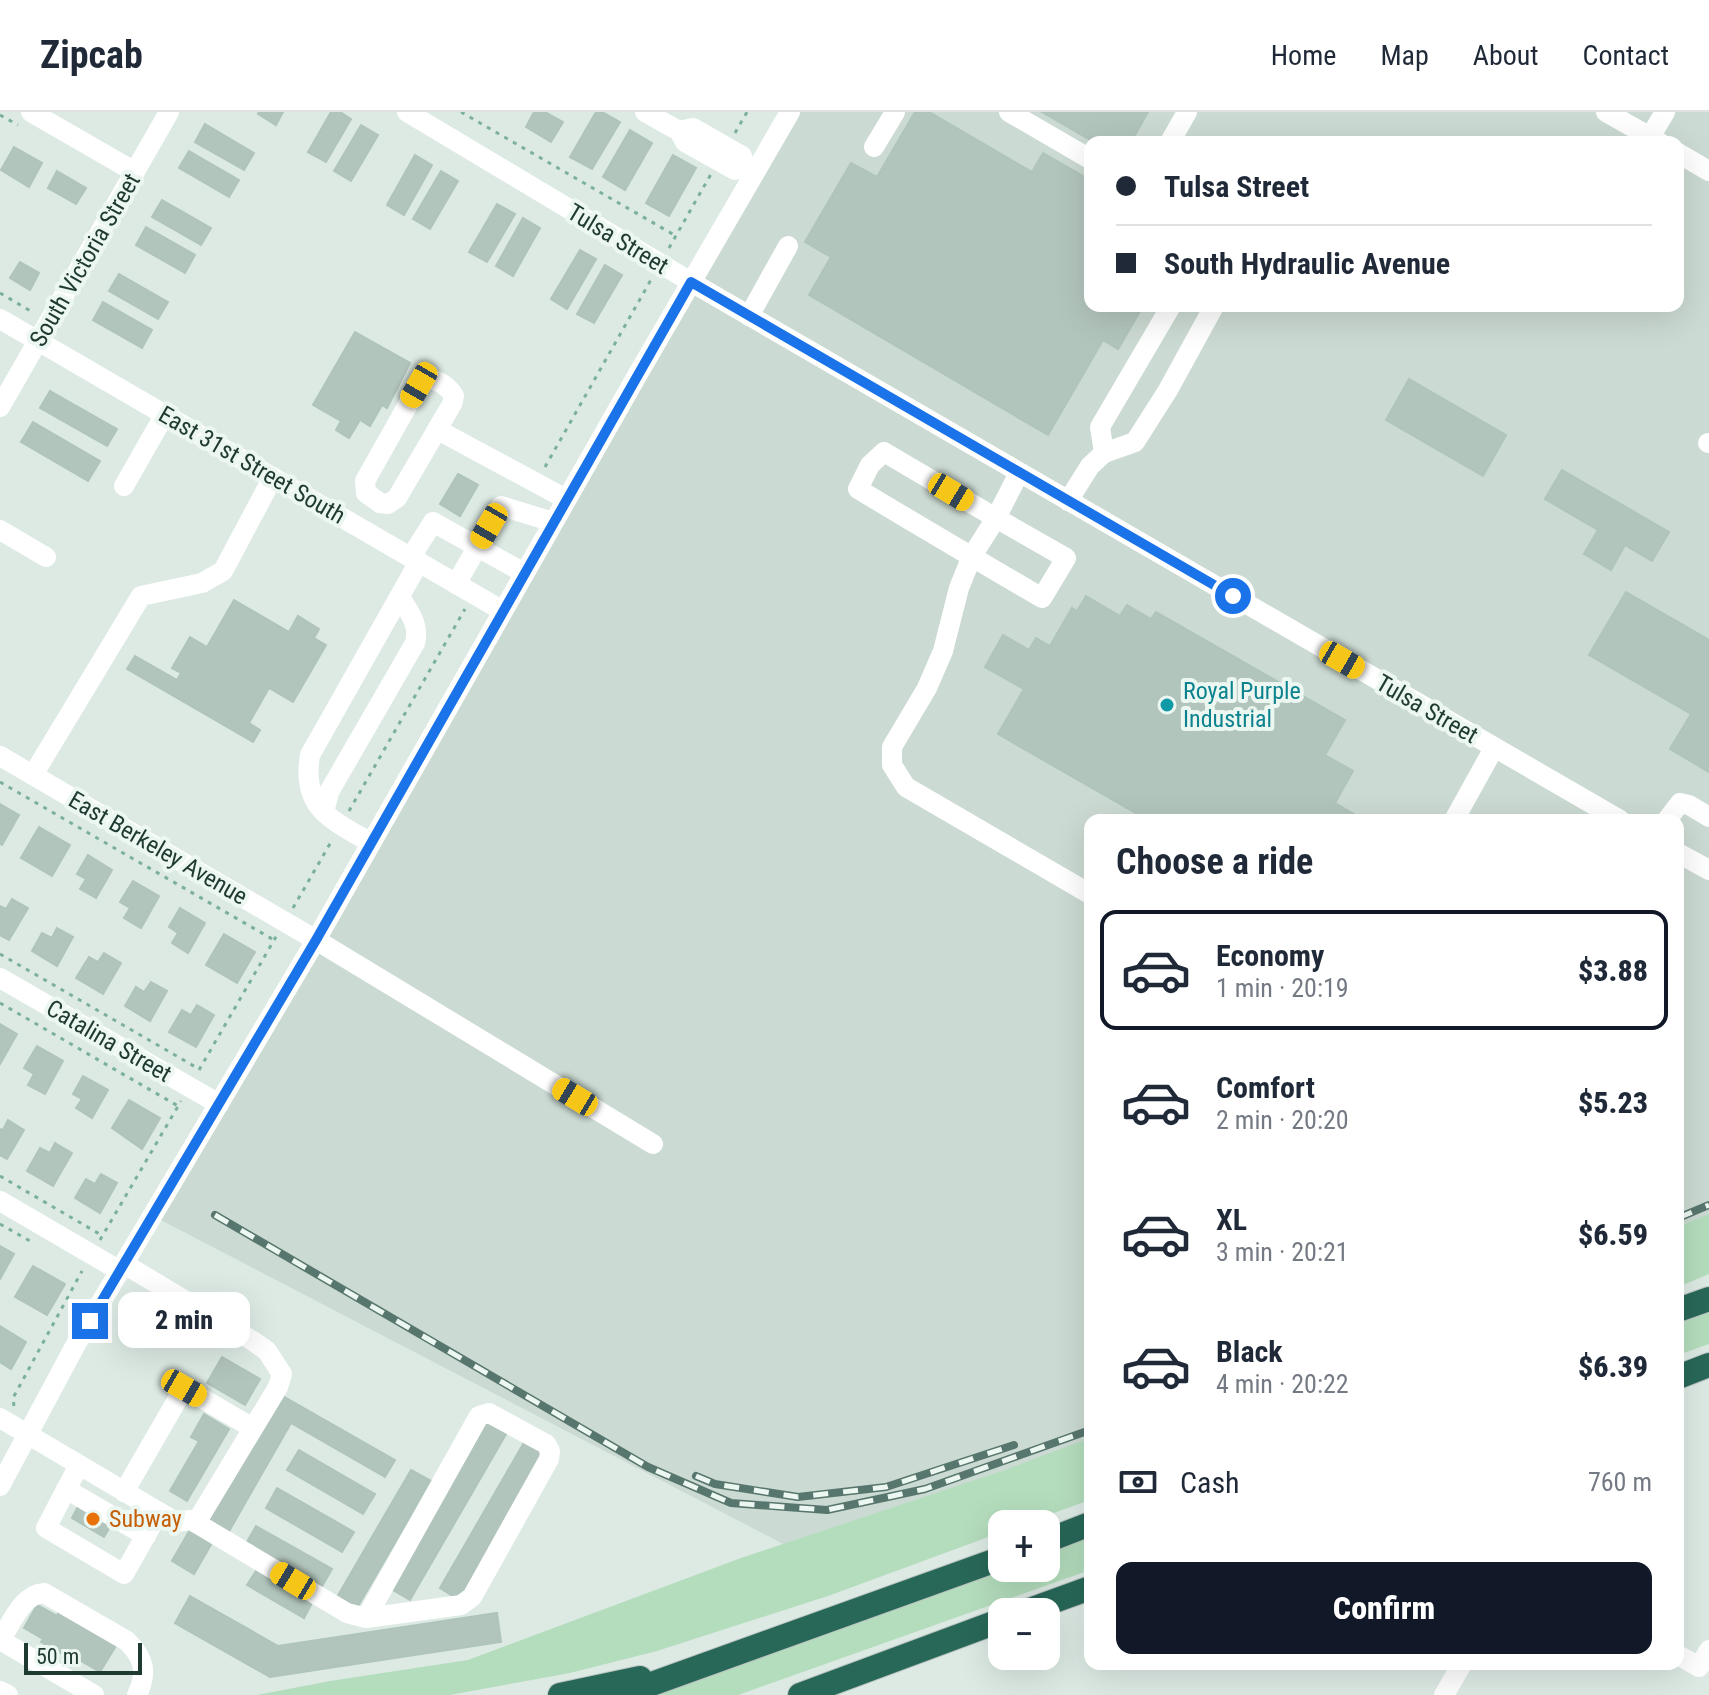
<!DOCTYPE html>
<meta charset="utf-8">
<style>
body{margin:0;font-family:"Roboto Condensed",sans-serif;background:#f6f6f7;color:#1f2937;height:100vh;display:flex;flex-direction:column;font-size:30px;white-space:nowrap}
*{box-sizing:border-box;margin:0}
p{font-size:26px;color:#747a83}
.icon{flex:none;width:44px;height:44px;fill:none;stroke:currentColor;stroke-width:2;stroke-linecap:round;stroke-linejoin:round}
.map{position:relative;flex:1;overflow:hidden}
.details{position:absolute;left:1084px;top:702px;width:600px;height:856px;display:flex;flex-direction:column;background:#fff;border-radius:16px;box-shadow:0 8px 32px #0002}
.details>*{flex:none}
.top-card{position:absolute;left:1084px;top:24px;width:600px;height:176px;border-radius:16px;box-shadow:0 8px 32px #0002;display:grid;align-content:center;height:176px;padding:0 32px;background:#fff}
.buttons{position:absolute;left:988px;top:1398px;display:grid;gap:16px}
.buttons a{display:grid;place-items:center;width:72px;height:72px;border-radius:16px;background:#fff;box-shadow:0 8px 32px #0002;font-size:40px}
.scale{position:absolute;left:24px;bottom:20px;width:118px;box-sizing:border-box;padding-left:8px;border:4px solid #1e3a31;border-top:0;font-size:22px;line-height:28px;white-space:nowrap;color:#1e3a31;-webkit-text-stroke:6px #edf7f1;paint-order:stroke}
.end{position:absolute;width:36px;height:36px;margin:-18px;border:10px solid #1a73e8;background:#fff;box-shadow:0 0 0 4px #fff}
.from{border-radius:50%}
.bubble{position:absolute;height:56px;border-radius:16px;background:#fff;box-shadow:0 8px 32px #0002;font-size:26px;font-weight:800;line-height:56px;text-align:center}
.car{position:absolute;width:24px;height:48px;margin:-24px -12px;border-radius:10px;box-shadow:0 0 6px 2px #0007;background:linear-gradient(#f5c518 24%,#345 0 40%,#f5c518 0 76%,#345 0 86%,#f5c518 0)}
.top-card b{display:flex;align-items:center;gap:28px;height:76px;font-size:30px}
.top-card b+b{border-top:2px solid #e0e1e3}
.top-card i{width:20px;height:20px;background:#1f2937}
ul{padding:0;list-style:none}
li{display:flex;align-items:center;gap:24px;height:120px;margin:0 16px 12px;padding:0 16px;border:4px solid transparent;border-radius:16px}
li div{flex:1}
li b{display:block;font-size:30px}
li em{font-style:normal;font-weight:800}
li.active{border-color:#111827}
li>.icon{width:72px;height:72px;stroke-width:1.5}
h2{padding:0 32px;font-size:36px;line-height:96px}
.pay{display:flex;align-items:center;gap:20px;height:88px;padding:0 32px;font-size:30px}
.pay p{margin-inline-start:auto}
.action{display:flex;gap:16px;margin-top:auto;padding:16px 32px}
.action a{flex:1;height:92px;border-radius:16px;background:#111827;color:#fff;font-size:32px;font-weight:800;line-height:92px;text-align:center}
header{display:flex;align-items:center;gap:48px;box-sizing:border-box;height:112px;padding:0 40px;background:#fff;border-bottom:2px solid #e0e1e3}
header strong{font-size:38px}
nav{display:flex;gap:44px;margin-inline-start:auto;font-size:28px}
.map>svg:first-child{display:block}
.built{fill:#cbdad2;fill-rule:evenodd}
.green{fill:#b4ddbd}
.building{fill:#b2c5bc;stroke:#afc4ba;stroke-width:2}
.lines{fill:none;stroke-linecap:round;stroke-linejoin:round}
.highway-casing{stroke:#bcc4c1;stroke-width:26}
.path{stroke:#7bb09d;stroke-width:3;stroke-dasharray:4 6;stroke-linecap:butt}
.minor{stroke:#fff;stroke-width:20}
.highway{stroke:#286859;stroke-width:24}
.rail-casing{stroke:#57766d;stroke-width:8}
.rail{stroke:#edf7f1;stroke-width:5;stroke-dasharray:15;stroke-linecap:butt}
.route{stroke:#1a73e8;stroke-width:10}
.culture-dot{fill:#0f9aa8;stroke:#edf7f1;stroke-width:3}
.food-dot{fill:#e8710a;stroke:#edf7f1;stroke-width:3}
.labels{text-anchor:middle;stroke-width:8;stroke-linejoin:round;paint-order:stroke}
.street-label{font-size:24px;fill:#1e3a31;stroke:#edf7f1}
.culture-label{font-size:24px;fill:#0d838f;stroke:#edf7f1;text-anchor:start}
.food-label{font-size:24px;fill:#c56008;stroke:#edf7f1;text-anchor:start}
</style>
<header>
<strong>Zipcab</strong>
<nav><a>Home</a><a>Map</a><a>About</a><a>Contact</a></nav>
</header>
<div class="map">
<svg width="1709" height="1583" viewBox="0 0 1709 1583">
<rect width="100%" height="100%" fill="#ddeae4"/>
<path class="built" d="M 790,0 L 1709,0 L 1709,1136 L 1678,1149 L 1678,708 L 1090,708 L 1090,1339 L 791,1436 L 153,1104 ZM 1090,30 L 1678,30 L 1678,194 L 1090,194 Z"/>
<g class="green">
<polygon points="1709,1102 1709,1162 1678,1175 1678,1115"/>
<polygon points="1709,1199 1709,1232 1678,1243 1678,1211"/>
<polygon points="1090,1326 1090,1388 1023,1412 1002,1412 1002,1420 828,1484 657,1539 570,1561 450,1583 257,1583 330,1569 468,1548 741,1446 1005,1358"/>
<polygon points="1090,1424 1090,1458 738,1583 646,1583 1004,1456 1046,1456 1046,1440"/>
</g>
<g class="building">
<polygon points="259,0 283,0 276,13 258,2"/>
<polygon points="331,0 340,0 351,7 326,50 308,40"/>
<polygon points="534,0 545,0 563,10 551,30 526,15"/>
<polygon points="596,0 602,0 620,10 592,57 570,45"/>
<polygon points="915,0 929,0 1032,60 1043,41 1090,68 1090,194 1143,194 1118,237 1103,228 1048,323 809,183 831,145 805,130 851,51 877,65"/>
<polygon points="1042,0 1148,0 1131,30 1094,30"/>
<polygon points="205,12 254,41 244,58 195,30"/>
<polygon points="361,13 378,23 351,69 334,59"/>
<polygon points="630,18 652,31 625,78 603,65"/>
<polygon points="14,35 42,51 29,75 1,58"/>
<polygon points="189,39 239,68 229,85 179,56"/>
<polygon points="415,43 432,53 404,103 387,93"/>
<polygon points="673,43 696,56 669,104 646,91"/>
<polygon points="57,59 86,76 76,92 48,76"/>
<polygon points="441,59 458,69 430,117 413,107"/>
<polygon points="162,88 211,116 201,133 152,105"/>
<polygon points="497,92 515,102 487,150 469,140"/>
<polygon points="523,106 540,116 513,164 496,154"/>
<polygon points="146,115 195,143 185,161 136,133"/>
<polygon points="580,138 596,147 567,197 551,187"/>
<polygon points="20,150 39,161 30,178 10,166"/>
<polygon points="605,153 622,163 594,211 577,202"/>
<polygon points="119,162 168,190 158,207 109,179"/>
<polygon points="103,190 152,218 142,236 93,208"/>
<polygon points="355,220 410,251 387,296 382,293 370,314 360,308 349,326 336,318 341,309 313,293"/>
<polygon points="1409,267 1506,323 1483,364 1386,308"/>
<polygon points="50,279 117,317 107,334 40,296"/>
<polygon points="33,310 100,349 88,369 21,330"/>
<polygon points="1562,358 1669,420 1652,449 1625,433 1611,458 1584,442 1598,418 1545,387"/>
<polygon points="458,362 478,373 460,404 440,392"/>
<polygon points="1626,480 1709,528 1709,660 1670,637 1691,602 1589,543"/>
<polygon points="1086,484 1120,504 1127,493 1151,507 1156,500 1345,608 1325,643 1353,659 1335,691 1364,708 1148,708 998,622 1024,577 985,555 1003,523 1029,538 1036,526 1050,534 1072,496 1077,499"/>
<polygon points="234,488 289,520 298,504 319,517 314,526 326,533 293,590 269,576 249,611 260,618 253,630 127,557 135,544 177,568 181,561 172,556 190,525 207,535"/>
<polygon points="0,692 19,703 2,733 0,732"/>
<polygon points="39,715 70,733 52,764 21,746"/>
<polygon points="88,743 112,758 96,786 80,777 86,767 77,762"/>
<polygon points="133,769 159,784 141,816 124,806 130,796 120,790"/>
<polygon points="12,787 28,796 9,828 0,823 0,794 6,797"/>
<polygon points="180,796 205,811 188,841 172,831 178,821 169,815"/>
<polygon points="57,816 73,825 57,854 32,839 42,821 52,826"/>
<polygon points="224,822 255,840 237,871 206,853"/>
<polygon points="104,841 121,851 103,882 76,866 89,845 98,850"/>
<polygon points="151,870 167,879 150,909 125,894 136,875 144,880"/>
<polygon points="197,893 214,903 196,935 169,920 182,898 191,903"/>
<polygon points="0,912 17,922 0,952"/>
<polygon points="37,934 63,949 45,982 28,973 34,962 24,956"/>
<polygon points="83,964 108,978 92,1006 76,996 82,987 73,982"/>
<polygon points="129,988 160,1006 142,1037 112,1016"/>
<polygon points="8,1008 24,1018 7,1047 0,1043 0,1017 3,1018"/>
<polygon points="55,1031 72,1041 53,1074 27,1059 40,1036 50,1041"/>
<polygon points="101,1062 117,1071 100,1101 75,1086 86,1067 95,1072"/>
<polygon points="0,1134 14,1142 0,1167"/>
<polygon points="33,1154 65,1172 47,1203 15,1185"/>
<polygon points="0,1214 26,1230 11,1257 0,1250"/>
<polygon points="222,1245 260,1267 245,1293 207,1271"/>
<polygon points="281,1283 395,1348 385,1365 291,1311 228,1421 208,1409"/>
<polygon points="204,1302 229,1317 187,1389 170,1379 199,1329 191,1325"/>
<polygon points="489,1306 509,1317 410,1488 391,1477"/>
<polygon points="526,1327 545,1338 459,1488 440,1476"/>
<polygon points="299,1338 375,1382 363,1402 287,1358"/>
<polygon points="411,1358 431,1369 357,1496 337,1485"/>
<polygon points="277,1376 354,1420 342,1440 266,1396"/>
<polygon points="81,1389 114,1408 104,1425 72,1406"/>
<polygon points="256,1414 332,1457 320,1478 244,1435"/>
<polygon points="191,1416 213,1429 194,1462 172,1449"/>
<polygon points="256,1459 312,1491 304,1506 247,1473"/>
<polygon points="190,1484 278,1534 497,1501 501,1530 270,1565 175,1511"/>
<polygon points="37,1493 57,1504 59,1499 117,1532 100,1560 76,1546 75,1549 41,1530 43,1527 24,1516"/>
</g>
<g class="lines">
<defs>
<g id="highway">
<polyline points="1678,1198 1709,1187"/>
<polyline points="1678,1265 1709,1253"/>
<polyline points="1046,1429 1090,1412"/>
<polyline points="1024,1500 1090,1476"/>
<polyline points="560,1583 640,1566"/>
<polyline points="621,1583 1002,1446"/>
<polyline points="800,1583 1002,1508"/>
</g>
</defs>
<use href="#highway" class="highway-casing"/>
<g class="path">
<polyline points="461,0 676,124"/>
<polyline points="0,3 18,13"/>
<polyline points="735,21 747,0"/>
<polyline points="669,136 711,62"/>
<polyline points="0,181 34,201"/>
<polyline points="545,355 652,166"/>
<polyline points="0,670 274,828"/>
<polyline points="349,699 465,497"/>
<polyline points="293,796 331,730"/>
<polyline points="0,842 199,957"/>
<polyline points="0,891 178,994"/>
<polyline points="199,958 277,823"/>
<polyline points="0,1064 103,1124"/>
<polyline points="0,1112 30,1129"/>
<polyline points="100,1128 181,989"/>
<polyline points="14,1294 13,1286 82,1159"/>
</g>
<g class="minor">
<polyline points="31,0 135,60"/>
<polyline points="407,0 691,170 1620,708"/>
<polyline points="645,0 679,19 685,30 735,58 745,54"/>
<polyline points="1009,0 1090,47"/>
<polyline points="1606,0 1659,30"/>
<polyline points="679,19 693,16 742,44 745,54 754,59"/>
<polyline points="1650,25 1665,0"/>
<polyline points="1170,30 1187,0"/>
<polyline points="874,35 895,0"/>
<polyline points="1678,41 1709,59"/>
<polyline points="1171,194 1100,315 1104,341 1135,330 1168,278 1213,196 1208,194"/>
<polyline points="749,204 788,134"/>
<polyline points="0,207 503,499"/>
<path d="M 429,267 C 440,269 448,274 454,284 L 452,292 L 397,386 L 388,392 L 380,391 L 366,381 L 365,369 L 419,273 Z"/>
<polyline points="0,295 169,0"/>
<polyline points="438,318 566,387"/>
<polyline points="1708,331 1709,331"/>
<path d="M 1019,361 L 996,406 L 884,340 L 870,353 L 858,377 C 919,414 981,450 1042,486 L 1066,446 L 996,406 L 972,444 L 959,476 L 943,539 L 927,576 L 892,635 L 892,653 L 906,675 L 1090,782"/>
<polyline points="124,374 165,302"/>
<polyline points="1068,389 1090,354 1104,341"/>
<polyline points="0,418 46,445"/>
<polyline points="411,445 433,410 524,461"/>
<polyline points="456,472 501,394 553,410"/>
<polyline points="0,644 316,828 653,1032"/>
<polyline points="33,663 141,484 202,471 223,459 273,365"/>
<path d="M 324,700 L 329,680 L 415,531 C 420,513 409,500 400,485"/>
<polyline points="1454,708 1494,636"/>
<polyline points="1667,708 1680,691 1689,693 1709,705"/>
<path d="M 371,731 C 331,707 301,697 310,643 L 419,450"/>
<polyline points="1678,741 1709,758"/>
<polyline points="0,866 219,992"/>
<polyline points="0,1089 120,1159"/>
<polyline points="124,1152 253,1229 267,1239 282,1262 278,1275 196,1411"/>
<polyline points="0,1306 176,1410 191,1408 347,1501 366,1506 461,1493 472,1485 549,1347 550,1339 546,1332 489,1301 479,1304 366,1506"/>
<polyline points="79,1353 46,1416 124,1462 159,1400"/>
<polyline points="0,1374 75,1234 316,828 638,262 790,0"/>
<polyline points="66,1377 146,1424"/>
<polyline points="124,1380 184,1276 253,1316"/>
<polyline points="0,1528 94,1583"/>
<path d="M 0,1529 C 11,1512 22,1482 44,1481 L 127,1529 C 144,1546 148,1560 137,1583"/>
<polyline points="1678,1543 1699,1555 1709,1538"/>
<polyline points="0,1579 8,1583"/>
<polyline points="1444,1583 1462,1552"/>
</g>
<use href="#highway" class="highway"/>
<defs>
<g id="rail">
<polyline points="215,1103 648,1355 731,1391 827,1398 925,1377 1090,1318"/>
<polyline points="1678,1106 1709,1093"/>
<polyline points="696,1364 715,1372 798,1385 886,1375 1014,1333"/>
</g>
</defs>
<use href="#rail" class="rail-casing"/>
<use href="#rail" class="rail"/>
</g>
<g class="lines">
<polyline class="route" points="90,1209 316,828 691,170 1233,484"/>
</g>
<circle class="culture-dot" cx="1167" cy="593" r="8"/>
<circle class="food-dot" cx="93" cy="1407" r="8"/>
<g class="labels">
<g class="street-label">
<text transform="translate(618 127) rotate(31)" y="8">Tulsa Street</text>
<text transform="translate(85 148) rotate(-60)" y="8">South Victoria Street</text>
<text transform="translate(252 353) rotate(30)" y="8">East 31st Street South</text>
<text transform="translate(1427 597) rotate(30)" y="8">Tulsa Street</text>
<text transform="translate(158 736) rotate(30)" y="8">East Berkeley Avenue</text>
<text transform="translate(109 929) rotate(30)" y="8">Catalina Street</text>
</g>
<g class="culture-label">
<text x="1183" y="587">Royal Purple<tspan x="1183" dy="28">Industrial</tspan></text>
</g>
<g class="food-label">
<text x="109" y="1415">Subway</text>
</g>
</g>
</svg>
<div class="buttons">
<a>+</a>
<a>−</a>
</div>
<div class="scale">50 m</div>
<i class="end from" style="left:1233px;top:484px"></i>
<i class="end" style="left:90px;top:1209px"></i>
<div class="bubble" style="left:118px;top:1180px;width:132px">2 min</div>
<i class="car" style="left:419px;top:273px;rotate:210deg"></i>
<i class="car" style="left:951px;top:380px;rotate:121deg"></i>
<i class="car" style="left:489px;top:414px;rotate:210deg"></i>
<i class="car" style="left:1342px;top:548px;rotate:120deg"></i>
<i class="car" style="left:575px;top:985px;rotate:301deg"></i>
<i class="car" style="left:184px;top:1276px;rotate:120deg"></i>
<i class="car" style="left:293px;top:1469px;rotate:301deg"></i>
<div class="top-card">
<b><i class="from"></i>Tulsa Street</b>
<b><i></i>South Hydraulic Avenue</b>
</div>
<section class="details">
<h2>Choose a ride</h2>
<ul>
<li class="active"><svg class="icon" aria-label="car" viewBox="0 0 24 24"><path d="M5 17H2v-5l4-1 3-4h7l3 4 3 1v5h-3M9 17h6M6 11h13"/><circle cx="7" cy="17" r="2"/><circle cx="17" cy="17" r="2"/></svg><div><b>Economy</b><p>1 min · 20:19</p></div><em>$3.88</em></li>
<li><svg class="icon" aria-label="car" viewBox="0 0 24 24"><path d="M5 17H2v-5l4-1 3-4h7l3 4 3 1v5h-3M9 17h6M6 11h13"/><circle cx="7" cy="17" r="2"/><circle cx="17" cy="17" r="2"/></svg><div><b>Comfort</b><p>2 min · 20:20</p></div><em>$5.23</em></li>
<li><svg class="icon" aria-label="car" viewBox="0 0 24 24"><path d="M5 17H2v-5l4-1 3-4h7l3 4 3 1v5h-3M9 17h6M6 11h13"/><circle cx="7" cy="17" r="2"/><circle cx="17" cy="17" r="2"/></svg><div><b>XL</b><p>3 min · 20:21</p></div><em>$6.59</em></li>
<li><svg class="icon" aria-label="car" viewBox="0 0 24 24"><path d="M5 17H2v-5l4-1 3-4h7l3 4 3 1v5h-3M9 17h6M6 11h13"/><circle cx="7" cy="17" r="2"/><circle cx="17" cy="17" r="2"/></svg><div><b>Black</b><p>4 min · 20:22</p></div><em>$6.39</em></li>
</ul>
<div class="pay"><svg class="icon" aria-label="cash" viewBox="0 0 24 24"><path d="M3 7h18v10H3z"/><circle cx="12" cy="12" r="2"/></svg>Cash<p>760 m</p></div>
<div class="action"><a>Confirm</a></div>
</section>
</div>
